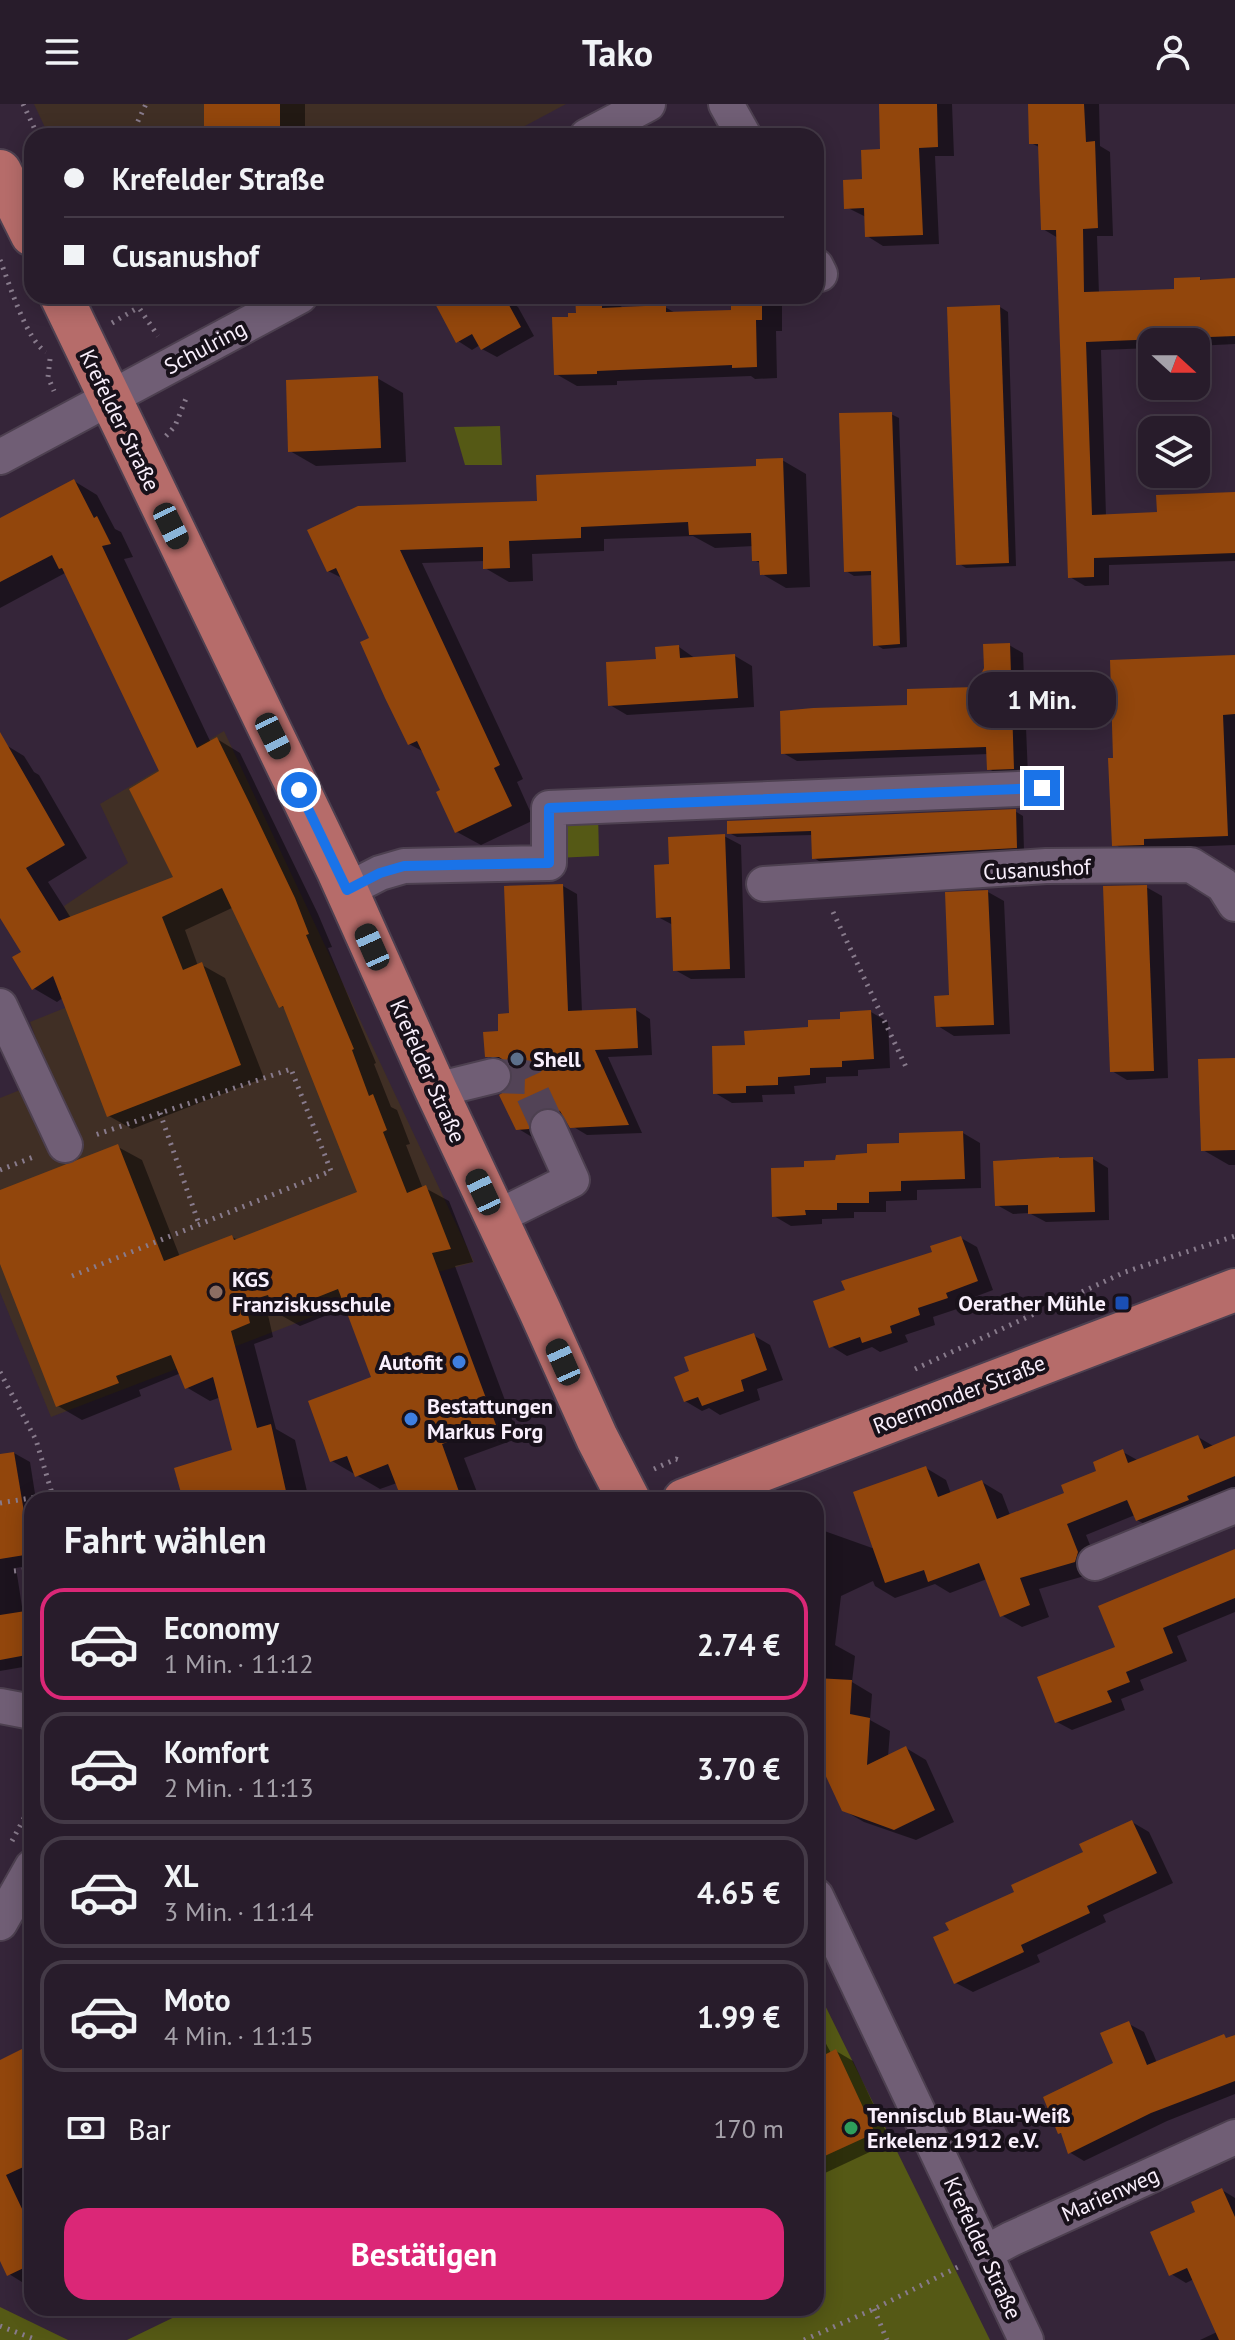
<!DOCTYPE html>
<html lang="de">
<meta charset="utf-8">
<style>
body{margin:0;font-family:"PT Sans",sans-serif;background:#342937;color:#f1f3f6;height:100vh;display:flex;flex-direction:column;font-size:30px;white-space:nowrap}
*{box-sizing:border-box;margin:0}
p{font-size:26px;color:#a5a1a9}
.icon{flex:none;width:44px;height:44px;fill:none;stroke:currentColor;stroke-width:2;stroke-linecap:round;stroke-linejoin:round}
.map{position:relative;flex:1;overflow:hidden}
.drawer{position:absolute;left:24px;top:1388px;width:800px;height:824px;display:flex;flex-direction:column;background:#281c2b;border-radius:24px;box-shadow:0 4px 20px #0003,0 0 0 2px #443a47}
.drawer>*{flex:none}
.top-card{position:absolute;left:24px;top:24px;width:800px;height:176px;border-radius:24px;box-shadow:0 4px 20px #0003,0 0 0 2px #443a47;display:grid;align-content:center;height:176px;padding:0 40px;background:#281c2b}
.needle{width:52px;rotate:111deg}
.buttons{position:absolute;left:1138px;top:224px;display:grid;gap:16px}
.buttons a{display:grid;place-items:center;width:72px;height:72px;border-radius:16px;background:#281c2b;box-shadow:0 4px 20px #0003,0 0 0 2px #443a47;font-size:40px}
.end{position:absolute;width:36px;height:36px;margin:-18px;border:10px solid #1a73e8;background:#fff;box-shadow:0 0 0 4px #fff}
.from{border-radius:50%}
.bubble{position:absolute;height:56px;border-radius:24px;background:#281c2b;box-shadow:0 4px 20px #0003,0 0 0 2px #443a47;font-size:26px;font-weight:700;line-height:56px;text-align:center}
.car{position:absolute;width:24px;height:48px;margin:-24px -12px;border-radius:10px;box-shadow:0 0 6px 2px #0007;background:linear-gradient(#222 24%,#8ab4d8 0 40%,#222 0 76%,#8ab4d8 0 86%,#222 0)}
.top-card b{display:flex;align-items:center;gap:28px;height:76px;font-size:30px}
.top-card b+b{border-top:2px solid #443a47}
.top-card i{width:20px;height:20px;background:#f1f3f6}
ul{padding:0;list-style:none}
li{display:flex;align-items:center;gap:24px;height:112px;margin:0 16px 12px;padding:0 24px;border:4px solid #443a47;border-radius:24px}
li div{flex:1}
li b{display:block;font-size:30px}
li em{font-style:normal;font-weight:700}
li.active{border-color:#db2777}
li>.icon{width:72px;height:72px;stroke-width:1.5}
h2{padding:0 40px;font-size:36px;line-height:96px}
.pay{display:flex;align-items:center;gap:20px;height:88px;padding:0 40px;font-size:30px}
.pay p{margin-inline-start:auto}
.cta{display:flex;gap:16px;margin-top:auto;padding:16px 40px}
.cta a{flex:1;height:92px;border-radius:24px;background:#db2777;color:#fff;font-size:32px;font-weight:700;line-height:92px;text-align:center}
header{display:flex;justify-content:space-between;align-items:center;height:104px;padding:0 40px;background:#281c2b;font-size:36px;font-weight:700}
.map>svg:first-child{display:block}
.education{fill:#402f25}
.green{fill:#555915}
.shadow{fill:#0007}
.building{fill:#92460c}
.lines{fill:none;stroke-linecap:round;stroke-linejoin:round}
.minor-tunnel{stroke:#524356;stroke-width:34;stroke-dasharray:34 17;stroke-linecap:butt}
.minor-casing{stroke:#4d4050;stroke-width:38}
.major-casing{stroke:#4d4050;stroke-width:46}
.path{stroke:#887b8c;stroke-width:5;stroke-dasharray:2 6;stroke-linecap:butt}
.minor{stroke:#705e75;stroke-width:34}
.major{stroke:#b66c6a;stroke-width:42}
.route{stroke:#1a73e8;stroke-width:10}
.service-dot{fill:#5c6f8a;stroke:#18111a;stroke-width:3}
.education-dot{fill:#8d6e63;stroke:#18111a;stroke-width:3}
.transit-dot{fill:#1a4fb4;stroke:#18111a;stroke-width:3}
.shop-dot{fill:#3f7fe0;stroke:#18111a;stroke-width:3}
.leisure-dot{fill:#2e9e5b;stroke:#18111a;stroke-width:3}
.labels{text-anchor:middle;stroke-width:8;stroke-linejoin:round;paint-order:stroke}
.street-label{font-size:22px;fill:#f9effc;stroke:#18111a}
.poi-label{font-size:22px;font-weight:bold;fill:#f9effc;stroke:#18111a;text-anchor:start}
</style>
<header><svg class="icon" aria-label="menu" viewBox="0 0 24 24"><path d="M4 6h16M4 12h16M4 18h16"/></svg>Tako<svg class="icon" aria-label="person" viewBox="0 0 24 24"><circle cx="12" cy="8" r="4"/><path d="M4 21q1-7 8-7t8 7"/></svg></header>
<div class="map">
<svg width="1235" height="2236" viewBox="0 0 1235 2236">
<rect width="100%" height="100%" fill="#352539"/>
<g class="education">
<polygon points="34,0 566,0 506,32 49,32"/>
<polygon points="151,192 201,192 183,199 165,200"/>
<polygon points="224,627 474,1158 403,1178 51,1313 0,1188 0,994 50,974 30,918 102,889 64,802 128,759 100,700"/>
</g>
<g class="green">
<polygon points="500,322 502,361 465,361 454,323"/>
<polygon points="598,707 599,752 556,754 554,709"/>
<polygon points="816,1883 990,2236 127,2236 193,2204 816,2204"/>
<polygon points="0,2203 68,2236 0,2236"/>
</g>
<g class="shadow">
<rect x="206" y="0" width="99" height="32"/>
<polygon points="881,0 952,0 954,52 935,52 939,140 883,142 867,132 866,113 846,103 882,47"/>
<polygon points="1030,0 1099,0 1100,42 1110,48 1113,132 1097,132 1099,190 1177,187 1200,175 1204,178 1235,176 1235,240 1196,242 1196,238 1152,238 1152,244 1101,246 1106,412 1159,410 1235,390 1235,457 1109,461 1109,481 1085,482 1070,473 1058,134 1043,125 1041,44 1031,39"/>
<polygon points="434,192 497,192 504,194 518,203 534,232 497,253 482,245 480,241 472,246 458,237"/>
<polygon points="577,192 604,192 622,203 622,205 665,203 677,210 733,207 733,192 782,192 782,227 776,227 777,274 755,275 751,272 617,277 617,281 577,282 556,270 571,215 578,211"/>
<polygon points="1000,203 1008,208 1016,462 966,464 958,459"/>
<polygon points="377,274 403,289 406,358 316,362 290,347"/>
<polygon points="891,310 899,314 907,543 883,545 875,540 873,471 854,472 846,467"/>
<polygon points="782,356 806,370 810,483 786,484 762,470 762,460 754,456 754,442 715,444 693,432 604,435 604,447 532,450 533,477 509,478 485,464 485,457 422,459 523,675 517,678 534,716 481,741 457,728 443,687 424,648 409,640 372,535 344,475 328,467 310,427 539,399 758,364"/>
<polygon points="74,377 97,391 115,425 121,428 133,453 124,455 211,639 217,635 240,649 318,810 332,843 328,844 376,959 374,960 391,1003 397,1006 410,1040 406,1041 423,1085 425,1084 449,1097 473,1158 455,1162 519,1334 464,1354 480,1396 404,1396 397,1379 380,1385 332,1357 374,1274 347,1203 300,1222 277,1209 268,1211 273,1233 254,1240 276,1325 295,1336 309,1396 185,1396 235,1348 221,1293 210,1297 186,1283 181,1269 139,1286 141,1292 82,1316 58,1302 0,1155 0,1089 118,1043 142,1056 180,1153 232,1133 238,1136 359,1089 287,906 281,902 234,803 185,826 198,862 202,861 225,874 264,974 132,1025 109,1012 64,893 57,898 33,884 23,849 0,810 1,638 24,652 34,668 39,671 87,754 48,778 71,814 175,774 161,668 67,468 0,504 0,416"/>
<polygon points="1009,541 1023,549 1028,672 1003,673 989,665 989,650 797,657 783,649 909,603 976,585"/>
<polygon points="679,543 696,555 735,552 752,562 754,603 627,611 610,601 658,557"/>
<polygon points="1235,553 1235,741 1160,744 1161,750 1131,750 1114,740 1115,656"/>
<polygon points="1015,707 1023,712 1024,747 822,759 814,754 813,731 737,733 729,729"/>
<polygon points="724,732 741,741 745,874 691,875 675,866 673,821 658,813 671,762"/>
<polygon points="563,782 577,790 582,908 636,906 650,915 652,951 608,953 642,1029 587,1031 572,1022 565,1010 554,1013 543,1032 532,1033 517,1024 514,966 511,960 501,961 487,952 511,911"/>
<polygon points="1146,783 1162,792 1168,974 1127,976 1112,967"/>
<polygon points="988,788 1004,797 1010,930 954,932 938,922 951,893"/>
<polygon points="871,908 888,918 890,964 858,966 858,972 826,973 826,979 794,982 795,990 762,991 763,998 732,999 715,989 747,942"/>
<polygon points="1235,956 1235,1061 1229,1061 1203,1046"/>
<polygon points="963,1029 980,1039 981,1084 917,1086 917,1096 886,1097 886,1108 854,1108 854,1114 822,1115 822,1120 791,1122 774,1112 806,1065 869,1051 901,1041"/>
<polygon points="1093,1055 1108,1064 1109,1116 1046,1118 1029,1109 1013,1110 997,1101"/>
<polygon points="961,1134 977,1143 993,1186 961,1198 963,1203 933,1213 935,1221 905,1231 908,1238 880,1248 872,1243 847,1252 831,1242 935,1150"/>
<polygon points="753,1231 770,1241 783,1276 757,1285 760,1296 720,1311 709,1304 702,1307 685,1297"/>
<polygon points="1198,1333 1215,1343 1235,1335 1235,1391 1157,1427 1137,1416 1135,1411 1086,1431 1098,1461 1095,1469 1039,1485 1049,1513 1022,1523 1001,1511 987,1475 950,1489 935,1480 895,1494 875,1482 873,1477 841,1492 835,1541 855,1552 852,1578 872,1590 870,1616 890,1627 888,1653 906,1644 926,1656 954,1718 916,1736 864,1718 843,1706 824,1664 816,1659 816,1424 875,1445 926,1364 946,1376 951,1390 982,1378 1002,1390 1010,1411 1067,1390 1099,1368 1123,1348 1139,1357"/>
<polygon points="14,1349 30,1358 36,1396 32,1396 32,1461 16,1464 23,1509 32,1508 32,1564 29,1562 0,1567 0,1354"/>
<polygon points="1235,1447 1235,1508 1177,1532 1187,1557 1140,1576 1144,1586 1121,1595 1125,1606 1072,1626 1057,1618 1118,1544"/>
<polygon points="1132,1718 1149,1728 1173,1779 1103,1811 1106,1818 1037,1851 1040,1858 973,1888 956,1879 1017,1789"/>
<polygon points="1129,1920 1144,1928 1157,1959 1224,1933 1229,1935 1235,1933 1235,1990 1167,2017 1084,2057 1069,2048 1064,2031 1060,2029 1115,1960"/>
<polygon points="816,1932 824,1936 831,1949 836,1947 853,1957 891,2038 825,2069 816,2064 816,2043 826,2012 816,1992"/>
<polygon points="32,1942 32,2030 20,2037 32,2061 32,2081 26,2083 32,2095 32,2182 30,2183 9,2170 0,2155 0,1958"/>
<polygon points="1222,2086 1235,2094 1235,2236 1200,2236 1217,2228 1194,2175 1186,2179 1171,2170 1198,2109"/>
</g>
<g class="building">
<rect x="204" y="0" width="76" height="32"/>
<polygon points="879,0 937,0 938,43 919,44 923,131 865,133 864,104 844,105 843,76 862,75 861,46 880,45"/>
<polygon points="1028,0 1084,0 1086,38 1095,37 1098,124 1083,125 1084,188 1174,185 1174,174 1200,173 1200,176 1235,174 1235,232 1086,238 1092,411 1157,408 1156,391 1235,388 1235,449 1094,454 1094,473 1068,474 1056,126 1041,126 1038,40 1029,40"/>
<polygon points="431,192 504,192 521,223 481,246 472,230 456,239"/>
<polygon points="575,192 602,192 602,204 666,201 666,208 731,206 731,192 762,192 762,216 756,216 757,263 732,264 732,261 597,267 597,270 554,271 552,213 568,213 568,209 576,209"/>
<polygon points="1000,201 1009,459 956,461 947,203"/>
<polygon points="378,272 381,344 288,348 286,276"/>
<polygon points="892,308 900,540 873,542 871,467 844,468 839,309"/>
<polygon points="783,354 787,470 760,471 759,457 752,457 751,429 689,431 688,418 581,423 581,434 509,437 510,464 483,465 483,443 400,446 500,661 494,664 512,702 455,729 436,688 440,686 417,637 408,641 385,594 360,538 369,534 336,464 327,468 307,426 358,402 537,397 536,371 756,362 756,355"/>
<polygon points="74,375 94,414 97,412 111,440 102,442 197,644 217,633 250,700 295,794 309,830 306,831 354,945 352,946 369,992 373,990 387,1026 383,1028 407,1089 426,1081 451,1145 432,1149 496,1321 442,1340 462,1396 402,1396 388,1360 355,1373 347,1352 330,1358 308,1297 371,1273 338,1185 275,1210 268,1191 245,1198 250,1219 231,1227 257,1324 271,1320 288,1396 183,1396 174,1364 232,1346 213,1273 185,1285 171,1251 116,1272 119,1279 56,1303 0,1160 0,1086 118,1040 164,1157 232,1131 234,1136 357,1088 283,902 279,904 222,784 162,813 183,866 202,858 241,961 107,1013 53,872 32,886 12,853 21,848 0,814 0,628 65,741 26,764 59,817 173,773 129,685 159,667 62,464 59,465 52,451 0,478 0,414"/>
<polygon points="1010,539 1014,665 987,666 986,643 781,650 780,607 813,604 907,601 907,585 975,583 984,564 983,540"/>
<polygon points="679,541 680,554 735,550 738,594 608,602 606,558 656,555 655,543"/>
<polygon points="1235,551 1235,610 1223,611 1228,732 1144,735 1144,741 1112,742 1108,654 1113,654 1110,556"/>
<polygon points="1016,705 1017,744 812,755 811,727 727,730 727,717"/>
<polygon points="725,730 730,865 673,867 671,813 656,814 654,761 669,760 668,733"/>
<polygon points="563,780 568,907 636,904 638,944 595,946 629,1021 570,1024 560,1007 549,1003 539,1005 532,1011 529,1025 516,1026 499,991 507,986 512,978 512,966 508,959 499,953 485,953 483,928 498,927 498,910 509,909 504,782"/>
<polygon points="1147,781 1154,967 1110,968 1103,782"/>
<polygon points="988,786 994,921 936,923 934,892 949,891 945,788"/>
<polygon points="871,906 874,955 842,957 842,963 810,964 810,971 778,973 778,981 746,982 746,989 713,990 712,942 745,941 744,927 808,923 808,916 840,915 840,908"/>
<polygon points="1235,954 1235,1046 1201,1047 1198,955"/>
<polygon points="963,1027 965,1075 901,1077 901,1087 869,1088 869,1099 837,1099 837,1106 805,1106 806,1111 772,1113 771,1064 804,1063 804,1057 835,1056 836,1051 867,1049 867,1040 899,1039 899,1029"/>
<polygon points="1059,1053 1059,1054 1093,1053 1095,1108 1028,1110 1028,1101 995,1102 993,1057"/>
<polygon points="961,1132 978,1177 946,1189 948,1194 918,1204 920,1211 890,1222 892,1229 862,1239 860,1233 829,1244 813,1197 845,1186 841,1177 932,1148 930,1142"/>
<polygon points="754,1229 767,1266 741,1276 744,1287 702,1302 698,1293 684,1298 674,1273 689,1267 684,1253"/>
<polygon points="1198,1331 1204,1345 1235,1332 1235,1372 1187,1392 1189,1396 1136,1417 1127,1396 1067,1420 1078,1448 1075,1458 1020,1474 1030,1501 1000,1513 979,1459 928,1478 924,1466 885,1479 853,1388 926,1362 938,1393 982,1376 997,1415 1064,1389 1061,1381 1096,1367 1093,1358 1123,1345 1128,1359"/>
<polygon points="14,1348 31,1450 0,1455 0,1350"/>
<polygon points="1235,1445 1235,1494 1163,1524 1173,1549 1126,1568 1130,1578 1107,1587 1112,1598 1055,1619 1037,1573 1115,1543 1098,1502"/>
<polygon points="32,1506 32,1550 0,1556 0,1511"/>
<polygon points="816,1574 852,1576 850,1610 870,1614 867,1661 906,1642 935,1706 894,1726 842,1707 816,1651"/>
<polygon points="1132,1716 1157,1769 1087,1802 1090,1809 1021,1841 1024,1848 954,1880 933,1833 949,1826 945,1819 1014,1788 1011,1781 1083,1748 1079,1740"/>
<polygon points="1129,1917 1147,1961 1224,1930 1226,1934 1235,1931 1235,1977 1151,2009 1068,2050 1061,2029 1058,2030 1043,1993 1113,1959 1100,1929"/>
<polygon points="32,1940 32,2059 6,2071 32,2126 32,2160 7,2172 0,2157 0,1956"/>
<polygon points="836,1945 875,2029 816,2056 816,2038 824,2013 816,1997 816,1955"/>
<polygon points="1222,2084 1235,2113 1235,2236 1219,2236 1187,2164 1169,2172 1150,2128 1195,2108 1191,2098"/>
</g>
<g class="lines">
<polyline class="minor-tunnel" points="493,972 525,973 548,1023"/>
<defs>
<g id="minor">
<polyline points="726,0 744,32"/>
<polyline points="587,32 648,0"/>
<polyline points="816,162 820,170"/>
<polyline points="0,353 300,192"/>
<polyline points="764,780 1046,762 1191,761 1223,781 1235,800"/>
<polyline points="347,786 380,769 404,762 549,759 549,704 1042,684"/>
<polyline points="0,902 65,1041"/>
<polyline points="436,986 493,972"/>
<polyline points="495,1114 572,1076 548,1023"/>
<polyline points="1095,1459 1235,1402"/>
<polyline points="0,1602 32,1608"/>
<polyline points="816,1792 1026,2236"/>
<polyline points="0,1819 32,1763"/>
<polyline points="985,2149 1011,2135 1235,2033"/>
</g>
<g id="major">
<polyline points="0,67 32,131"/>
<polyline points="61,192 338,767 436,986 540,1207 597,1334 629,1396"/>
<polyline points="684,1396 1235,1186"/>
</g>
</defs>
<use href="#minor" class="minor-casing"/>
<use href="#major" class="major-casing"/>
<g class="path">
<polyline points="23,0 38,32"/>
<polyline points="131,32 146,0"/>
<path d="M 0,156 C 9,178 26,236 46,248"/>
<polyline points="131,192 158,232"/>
<polyline points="112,219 139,203"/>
<polyline points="50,255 48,273 54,287"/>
<polyline points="166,332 175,322 187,292"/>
<polyline points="833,808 906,963"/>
<polyline points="160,1009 199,1120"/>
<polyline points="0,1066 36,1052"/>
<polyline points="72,1172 331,1067 291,965 95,1031"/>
<polyline points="915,1265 1125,1168 1235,1132"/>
<polyline points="0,1268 36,1336 54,1396"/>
<polyline points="654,1365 676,1355 682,1357"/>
<polyline points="0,1399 37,1393 38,1396"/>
<polyline points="14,1467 32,1465"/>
<polyline points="12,1737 32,1699"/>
<polyline points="874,2205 887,2236"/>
<polyline points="0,2222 37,2236"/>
<polyline points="804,2236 874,2205 958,2163"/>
</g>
<use href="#minor" class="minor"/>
<use href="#major" class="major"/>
</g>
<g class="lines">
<polyline class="route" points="299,686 347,786 380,769 404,762 549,759 549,704 1042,684"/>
</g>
<circle class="service-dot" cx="517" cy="955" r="8"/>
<circle class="education-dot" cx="216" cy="1188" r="8"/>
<rect class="transit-dot" x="1114" y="1191" width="16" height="16" rx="4"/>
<g class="shop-dot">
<circle cx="459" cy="1258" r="8"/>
<circle cx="411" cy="1315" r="8"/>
</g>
<circle class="leisure-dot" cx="851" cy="2024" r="8"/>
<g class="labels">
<g class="street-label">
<text transform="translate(205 243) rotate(-28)" y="8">Schulring</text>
<text transform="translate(120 316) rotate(64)" y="8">Krefelder Straße</text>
<text transform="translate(1037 765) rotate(-3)" y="8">Cusanushof</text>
<text transform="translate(428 967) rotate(66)" y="8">Krefelder Straße</text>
<text transform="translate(959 1290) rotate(-21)" y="8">Roermonder Straße</text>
<text transform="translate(1110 2090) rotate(-24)" y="8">Marienweg</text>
<text transform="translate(983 2144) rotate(65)" y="8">Krefelder Straße</text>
</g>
<g class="poi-label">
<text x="533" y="963">Shell</text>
<text x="232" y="1183">KGS<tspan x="232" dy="25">Franziskusschule</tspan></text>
<text x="1106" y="1207" text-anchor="end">Oerather Mühle</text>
<text x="443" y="1266" text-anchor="end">Autofit</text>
<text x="427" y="1310">Bestattungen<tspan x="427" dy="25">Markus Forg</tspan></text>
<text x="867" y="2019">Tennisclub Blau-Weiß<tspan x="867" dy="25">Erkelenz 1912 e.V.</tspan></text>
</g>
</g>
</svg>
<div class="buttons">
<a><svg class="needle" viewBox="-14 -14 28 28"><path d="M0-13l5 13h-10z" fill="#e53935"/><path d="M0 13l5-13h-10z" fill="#a5a1a9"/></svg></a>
<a><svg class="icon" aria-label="layers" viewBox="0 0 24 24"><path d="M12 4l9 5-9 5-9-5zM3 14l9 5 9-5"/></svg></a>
</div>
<i class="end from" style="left:299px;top:686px"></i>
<i class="end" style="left:1042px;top:684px"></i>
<div class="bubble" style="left:968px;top:568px;width:148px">1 Min.</div>
<i class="car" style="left:171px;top:422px;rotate:154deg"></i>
<i class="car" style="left:273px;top:632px;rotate:154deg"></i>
<i class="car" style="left:372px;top:843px;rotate:336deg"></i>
<i class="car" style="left:483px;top:1088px;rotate:335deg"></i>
<i class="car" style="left:563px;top:1258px;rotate:336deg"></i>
<div class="top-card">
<b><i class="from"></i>Krefelder Straße</b>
<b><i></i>Cusanushof</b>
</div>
<section class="drawer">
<h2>Fahrt wählen</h2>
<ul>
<li class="active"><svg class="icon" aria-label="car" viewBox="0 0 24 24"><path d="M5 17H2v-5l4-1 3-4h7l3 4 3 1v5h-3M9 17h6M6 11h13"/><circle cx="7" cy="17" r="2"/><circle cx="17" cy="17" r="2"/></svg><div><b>Economy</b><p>1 Min. · 11:12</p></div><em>2.74 €</em></li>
<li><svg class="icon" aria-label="car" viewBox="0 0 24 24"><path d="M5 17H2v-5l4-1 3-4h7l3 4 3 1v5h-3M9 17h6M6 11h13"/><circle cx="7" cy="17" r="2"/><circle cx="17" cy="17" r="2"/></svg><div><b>Komfort</b><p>2 Min. · 11:13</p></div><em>3.70 €</em></li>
<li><svg class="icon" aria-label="car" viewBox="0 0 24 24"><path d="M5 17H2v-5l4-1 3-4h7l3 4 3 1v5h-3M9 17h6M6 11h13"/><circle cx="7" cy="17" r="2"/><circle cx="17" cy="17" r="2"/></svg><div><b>XL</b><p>3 Min. · 11:14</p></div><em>4.65 €</em></li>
<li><svg class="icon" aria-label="car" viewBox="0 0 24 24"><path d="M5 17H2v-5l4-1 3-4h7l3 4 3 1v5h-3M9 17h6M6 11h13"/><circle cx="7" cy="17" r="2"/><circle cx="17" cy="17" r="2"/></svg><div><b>Moto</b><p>4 Min. · 11:15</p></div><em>1.99 €</em></li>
</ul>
<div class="pay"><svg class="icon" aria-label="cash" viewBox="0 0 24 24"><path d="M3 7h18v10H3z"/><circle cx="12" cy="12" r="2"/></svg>Bar<p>170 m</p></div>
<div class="cta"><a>Bestätigen</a></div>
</section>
</div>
